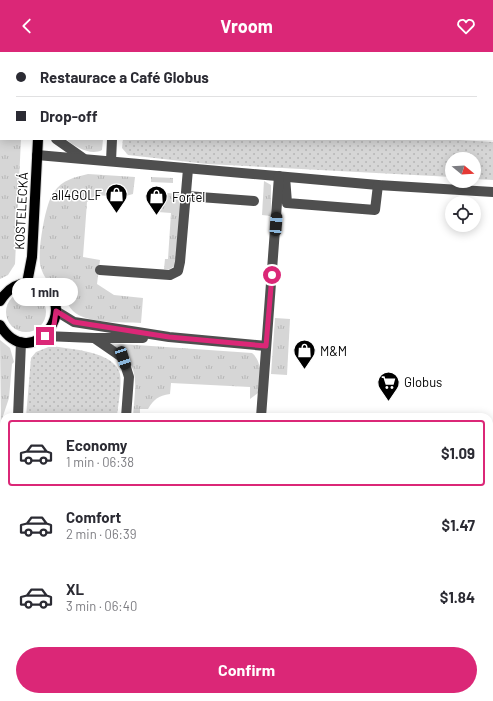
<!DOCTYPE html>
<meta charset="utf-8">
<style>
body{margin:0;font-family:Barlow,sans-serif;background:#f7f7f7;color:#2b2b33;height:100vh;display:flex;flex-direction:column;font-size:15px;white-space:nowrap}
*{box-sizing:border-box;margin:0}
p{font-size:13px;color:#7c7c81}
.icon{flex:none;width:22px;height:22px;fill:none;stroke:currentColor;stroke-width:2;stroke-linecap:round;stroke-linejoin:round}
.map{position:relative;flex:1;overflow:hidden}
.details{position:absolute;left:0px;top:361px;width:493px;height:288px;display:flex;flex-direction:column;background:#fff;border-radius:12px 12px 0 0;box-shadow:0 2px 10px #0003}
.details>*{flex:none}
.hud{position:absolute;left:0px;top:0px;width:493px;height:88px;box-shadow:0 2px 10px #0003;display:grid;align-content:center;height:88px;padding:0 16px;background:#fff}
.needle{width:26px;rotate:108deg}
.buttons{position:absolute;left:445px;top:100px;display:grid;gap:8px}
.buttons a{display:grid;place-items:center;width:36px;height:36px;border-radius:50%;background:#fff;box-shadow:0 2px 10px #0003;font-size:20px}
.end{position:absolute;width:18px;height:18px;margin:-9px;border:5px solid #db2777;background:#fff;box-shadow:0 0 0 2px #fff}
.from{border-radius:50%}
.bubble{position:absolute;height:28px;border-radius:14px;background:#fff;box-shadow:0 2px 10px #0003;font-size:13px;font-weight:700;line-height:28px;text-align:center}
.car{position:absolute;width:12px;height:24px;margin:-12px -6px;border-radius:5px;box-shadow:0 0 3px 1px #0007;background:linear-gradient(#222 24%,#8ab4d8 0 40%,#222 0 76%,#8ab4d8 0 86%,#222 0)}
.hud b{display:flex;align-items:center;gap:14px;height:38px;font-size:15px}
.hud b+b{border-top:1px solid #e1e1e2}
.hud i{width:10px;height:10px;background:#2b2b33}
ul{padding:7px 0 0;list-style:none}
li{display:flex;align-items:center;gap:12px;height:66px;margin:0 8px 6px;padding:0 8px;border:2px solid transparent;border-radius:4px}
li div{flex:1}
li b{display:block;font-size:15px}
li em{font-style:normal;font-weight:700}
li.active{border-color:#db2777}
li>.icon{width:36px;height:36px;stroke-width:1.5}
.primary-button{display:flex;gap:8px;margin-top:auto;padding:8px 16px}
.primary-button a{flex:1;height:46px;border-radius:24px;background:#db2777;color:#fff;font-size:16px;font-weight:700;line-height:46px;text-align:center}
header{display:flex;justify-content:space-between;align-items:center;height:52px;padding:0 16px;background:#db2777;color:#fff;font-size:18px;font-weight:700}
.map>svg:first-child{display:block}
.grass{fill:url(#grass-tufts)}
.park{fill:url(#park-dots)}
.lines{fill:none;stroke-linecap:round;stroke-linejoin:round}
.major-casing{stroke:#dbdbdb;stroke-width:12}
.minor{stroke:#4f4f4f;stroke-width:10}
.major{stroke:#000;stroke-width:10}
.route{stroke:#db2777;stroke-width:5}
.labels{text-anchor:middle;stroke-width:3;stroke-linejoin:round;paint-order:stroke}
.poi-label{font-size:13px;fill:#000;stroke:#fff;text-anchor:start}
.street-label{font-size:13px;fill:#000;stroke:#fff}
</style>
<header><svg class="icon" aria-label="back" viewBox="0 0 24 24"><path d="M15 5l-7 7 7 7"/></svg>Vroom<svg class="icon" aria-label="heart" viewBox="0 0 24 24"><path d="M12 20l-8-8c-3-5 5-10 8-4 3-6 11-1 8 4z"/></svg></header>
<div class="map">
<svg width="493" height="649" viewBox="0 0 493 649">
<defs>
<pattern id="grass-tufts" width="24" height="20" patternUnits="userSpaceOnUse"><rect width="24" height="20" fill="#d6d6d6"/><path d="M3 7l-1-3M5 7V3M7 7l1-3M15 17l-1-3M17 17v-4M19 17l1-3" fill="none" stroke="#b6b6b6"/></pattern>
<pattern id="park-dots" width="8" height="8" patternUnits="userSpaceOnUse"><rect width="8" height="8" fill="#d6d6d6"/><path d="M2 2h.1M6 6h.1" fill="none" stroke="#b6b6b6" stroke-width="1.8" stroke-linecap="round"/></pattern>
</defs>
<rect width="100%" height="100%" fill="#fff"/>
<g class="grass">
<polygon points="0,66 1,87 21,87 15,212 8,223 0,227"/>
<path d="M 66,87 L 103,87 L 102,98 C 91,104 75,95 66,87 Z"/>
<path d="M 88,122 L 135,125 L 133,142 L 122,145 L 96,143 L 87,150 L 83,205 L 100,208 L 97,232 L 114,243 L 143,246 L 141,271 C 123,270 86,272 73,259 C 67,253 64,242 59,235 L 53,235 C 46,228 42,221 40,212 C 38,198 45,151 54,140 C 62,128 75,125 88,122 Z"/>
<polygon points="151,125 173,126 173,131 151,130"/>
<polygon points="264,129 271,133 271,164 262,163"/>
<polygon points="151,140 182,142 176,213 170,217 164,217 165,207 168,207 171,161 158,160 158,149 151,143"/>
<circle cx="26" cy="260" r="20"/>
<polygon points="275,266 290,267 287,323 271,322"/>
<polygon points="0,288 10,296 14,310 12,312 9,346 1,370"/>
<path d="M 108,291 L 252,301 C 264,311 259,327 258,341 L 250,347 L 250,335 L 171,331 L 170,342 C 158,344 154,347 148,357 L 140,357 L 140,365 L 133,365 C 135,330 143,312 108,291 Z"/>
</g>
<g class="park">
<polygon points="123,87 443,87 493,90 493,128 474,127 474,107 452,107 452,125 207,112 128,103 122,96"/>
<path d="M 51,294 C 69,297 115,299 120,322 C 122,332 118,353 117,365 L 26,365 L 31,306 L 36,300 Z"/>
<polygon points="19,645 113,645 112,649 18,649"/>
</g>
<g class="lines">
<defs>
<g id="major">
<polyline points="43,1 43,0"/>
<polyline points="27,231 32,205 38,87"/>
<path d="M 0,249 C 7,238 16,230 30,232 C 89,243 33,327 0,273"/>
</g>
</defs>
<use href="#major" class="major-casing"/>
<g class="minor">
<polyline points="137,1 137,0"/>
<polyline points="182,1 182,0"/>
<polyline points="232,1 232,0"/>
<polyline points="353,1 353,0"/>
<polyline points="444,1 444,0"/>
<polyline points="474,1 474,0"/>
<polyline points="492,83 493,83"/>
<polyline points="56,87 83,106"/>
<polyline points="37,103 378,133 493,140"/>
<polyline points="111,109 112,87"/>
<polyline points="285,125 287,151 375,158 378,133"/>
<polyline points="186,144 254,149"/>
<polyline points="100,218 170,223 178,219 180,210 188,117"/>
<polyline points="56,259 74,270 169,285 266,294"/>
<polyline points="45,284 94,286 143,286"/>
<polyline points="94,286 123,306 129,325 126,365"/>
<polyline points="18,365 21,290"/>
<polyline points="261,365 279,124"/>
<polyline points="0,642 4,583"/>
<polyline points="120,649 120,645"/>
<polyline points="293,649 294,645"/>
</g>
<use href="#major" class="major"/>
</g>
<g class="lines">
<polyline class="route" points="45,284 54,273 56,259 74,270 169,285 266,294 272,223"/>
</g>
<defs>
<symbol id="shop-pin" viewBox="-11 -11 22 30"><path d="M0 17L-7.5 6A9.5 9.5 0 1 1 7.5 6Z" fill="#000" stroke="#fff"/><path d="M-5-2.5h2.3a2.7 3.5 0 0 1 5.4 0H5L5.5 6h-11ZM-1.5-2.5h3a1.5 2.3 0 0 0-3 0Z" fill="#fff"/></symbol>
<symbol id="supermarket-pin" viewBox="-11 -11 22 30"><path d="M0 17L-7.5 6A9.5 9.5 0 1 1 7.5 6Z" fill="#000" stroke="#fff"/><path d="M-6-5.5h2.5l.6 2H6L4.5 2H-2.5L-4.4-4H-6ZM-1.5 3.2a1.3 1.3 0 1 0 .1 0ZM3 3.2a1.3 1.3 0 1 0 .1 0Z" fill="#fff"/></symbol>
</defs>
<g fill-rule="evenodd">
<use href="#shop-pin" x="104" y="130" width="25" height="34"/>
<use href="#shop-pin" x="144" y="132" width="25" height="34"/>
<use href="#shop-pin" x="292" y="286" width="25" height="34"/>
<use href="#supermarket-pin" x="376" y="318" width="25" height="34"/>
</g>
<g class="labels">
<g class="poi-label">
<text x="102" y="148" text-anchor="end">all4GOLF</text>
<text x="172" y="150">Fortel</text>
<text x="320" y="304">M&amp;M</text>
<text x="404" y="335">Globus</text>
</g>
<g class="street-label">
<text transform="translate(21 159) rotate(-87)" y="5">KOSTELECKÁ</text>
</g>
</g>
</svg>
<div class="buttons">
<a><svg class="needle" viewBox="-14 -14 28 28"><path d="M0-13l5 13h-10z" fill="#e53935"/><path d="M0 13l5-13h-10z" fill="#7c7c81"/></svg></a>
<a><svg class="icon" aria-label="locate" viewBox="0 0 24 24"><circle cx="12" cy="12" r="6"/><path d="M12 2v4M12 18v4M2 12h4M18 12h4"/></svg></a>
</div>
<i class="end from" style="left:272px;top:223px"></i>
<i class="end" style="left:45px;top:284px"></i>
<div class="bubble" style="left:12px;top:226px;width:66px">1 min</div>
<i class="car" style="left:276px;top:172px;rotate:4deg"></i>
<i class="car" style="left:123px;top:306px;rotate:162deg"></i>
<div class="hud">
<b><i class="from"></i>Restaurace a Café Globus</b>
<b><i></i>Drop-off</b>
</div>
<section class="details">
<ul>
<li class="active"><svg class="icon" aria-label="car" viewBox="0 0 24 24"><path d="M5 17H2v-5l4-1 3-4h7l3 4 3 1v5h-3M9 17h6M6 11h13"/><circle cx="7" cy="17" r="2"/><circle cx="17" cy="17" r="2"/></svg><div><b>Economy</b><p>1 min · 06:38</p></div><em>$1.09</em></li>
<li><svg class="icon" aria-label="car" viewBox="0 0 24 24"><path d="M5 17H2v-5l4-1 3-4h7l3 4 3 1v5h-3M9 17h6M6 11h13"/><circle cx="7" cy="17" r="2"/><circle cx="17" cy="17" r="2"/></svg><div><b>Comfort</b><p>2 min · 06:39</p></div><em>$1.47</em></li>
<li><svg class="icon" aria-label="car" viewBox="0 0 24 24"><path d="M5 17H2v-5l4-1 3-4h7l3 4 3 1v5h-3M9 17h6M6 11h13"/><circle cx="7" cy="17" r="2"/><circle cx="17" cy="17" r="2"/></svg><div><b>XL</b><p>3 min · 06:40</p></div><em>$1.84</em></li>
</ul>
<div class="primary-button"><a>Confirm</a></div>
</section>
</div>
